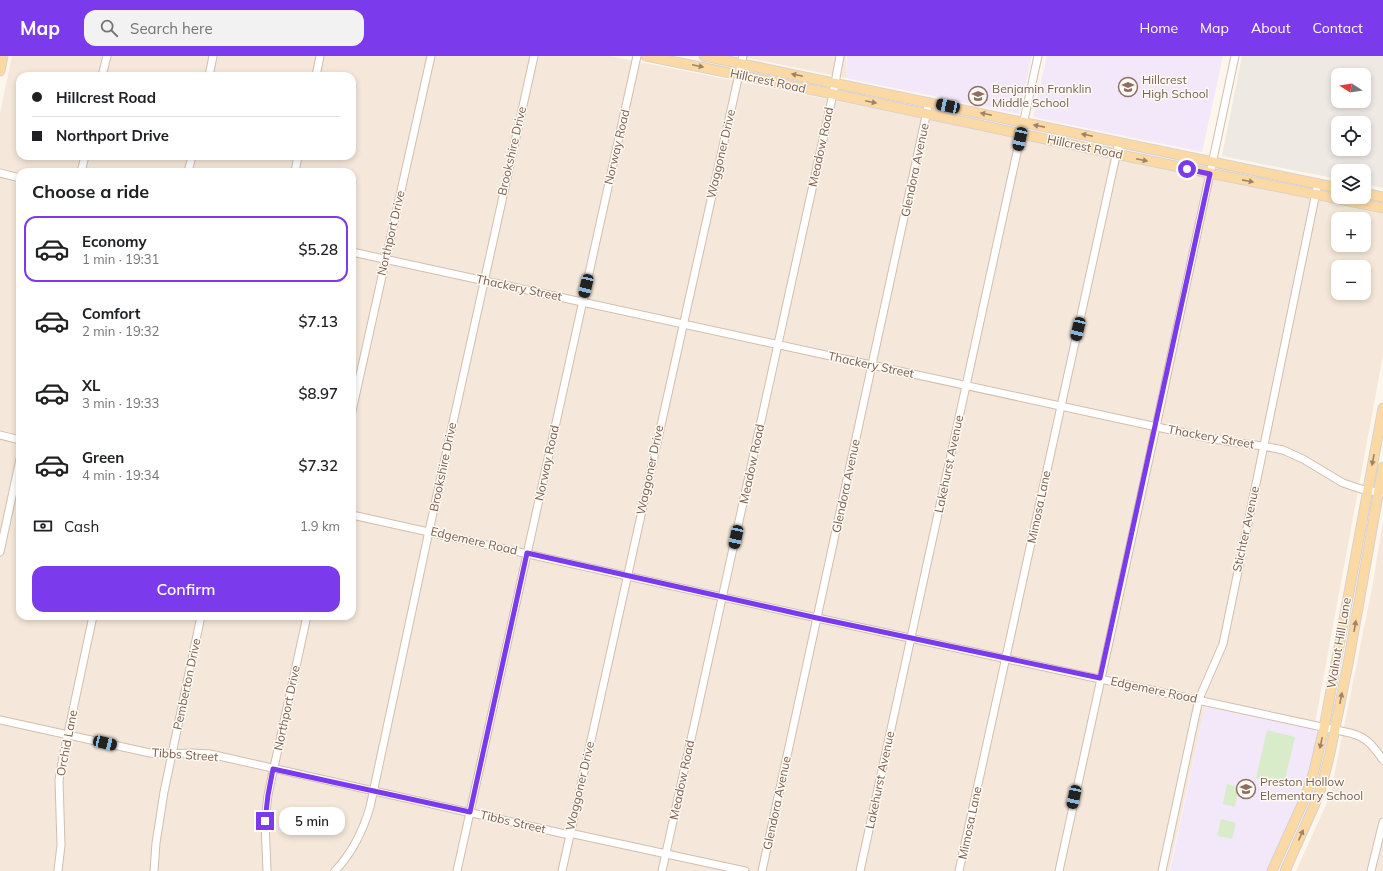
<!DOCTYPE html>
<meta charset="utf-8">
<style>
body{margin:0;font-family:Mulish,sans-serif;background:#f2f2f2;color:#202124;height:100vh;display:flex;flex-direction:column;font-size:15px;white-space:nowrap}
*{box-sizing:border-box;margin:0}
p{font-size:13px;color:#757577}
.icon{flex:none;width:22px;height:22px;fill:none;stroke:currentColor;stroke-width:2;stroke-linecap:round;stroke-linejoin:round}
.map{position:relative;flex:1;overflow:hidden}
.drawer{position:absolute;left:16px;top:112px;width:340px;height:452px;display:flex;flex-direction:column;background:#fff;border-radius:12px;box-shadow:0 2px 6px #0003}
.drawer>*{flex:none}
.banner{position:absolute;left:16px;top:16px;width:340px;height:88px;border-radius:12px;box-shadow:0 2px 6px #0003;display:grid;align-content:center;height:88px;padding:0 16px;background:#fff}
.needle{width:26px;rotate:282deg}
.buttons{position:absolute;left:1331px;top:12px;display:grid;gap:8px}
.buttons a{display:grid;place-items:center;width:40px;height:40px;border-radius:8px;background:#fff;box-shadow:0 2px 6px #0003;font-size:20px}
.end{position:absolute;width:18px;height:18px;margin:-9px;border:5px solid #7c3aed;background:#fff;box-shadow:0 0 0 2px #fff}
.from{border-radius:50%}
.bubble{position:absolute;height:28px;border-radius:12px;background:#fff;box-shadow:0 2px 6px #0003;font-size:13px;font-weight:600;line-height:28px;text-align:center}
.car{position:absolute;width:12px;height:24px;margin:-12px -6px;border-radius:5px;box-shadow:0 0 3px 1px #0007;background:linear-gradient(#222 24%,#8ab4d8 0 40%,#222 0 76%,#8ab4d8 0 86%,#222 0)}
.banner b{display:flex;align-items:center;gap:14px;height:38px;font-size:15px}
.banner b+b{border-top:1px solid #e0e0e0}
.banner i{width:10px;height:10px;background:#202124}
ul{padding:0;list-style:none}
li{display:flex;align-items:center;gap:12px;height:66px;margin:0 8px 6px;padding:0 8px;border:2px solid transparent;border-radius:12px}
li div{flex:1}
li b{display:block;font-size:15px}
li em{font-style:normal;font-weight:600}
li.active{border-color:#7c3aed}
li>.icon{width:36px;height:36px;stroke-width:1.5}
h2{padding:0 16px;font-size:18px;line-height:48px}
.pay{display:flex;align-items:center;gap:10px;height:44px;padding:0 16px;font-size:15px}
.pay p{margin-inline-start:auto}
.primary-button{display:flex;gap:8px;margin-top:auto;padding:8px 16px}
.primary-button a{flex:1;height:46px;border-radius:12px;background:#7c3aed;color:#fff;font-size:16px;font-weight:600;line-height:46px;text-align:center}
header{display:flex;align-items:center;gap:24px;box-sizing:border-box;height:56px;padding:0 20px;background:#7c3aed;color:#fff}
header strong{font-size:19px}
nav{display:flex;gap:22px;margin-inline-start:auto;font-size:14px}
.search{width:280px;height:36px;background:#f2f2f2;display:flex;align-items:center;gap:10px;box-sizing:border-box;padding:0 14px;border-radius:12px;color:#757577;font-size:15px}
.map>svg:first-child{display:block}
.residential{fill:#f5e8da;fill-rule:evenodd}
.industrial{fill:#efe9e4;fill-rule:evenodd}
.education{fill:#f3e8fa}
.green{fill:#d8ecc9}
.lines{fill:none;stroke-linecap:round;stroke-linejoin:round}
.minor-casing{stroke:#d1beb0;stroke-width:9}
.major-casing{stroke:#dad1cd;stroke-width:11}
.minor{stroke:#fff;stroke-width:7}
.major{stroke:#fbd9a5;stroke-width:9}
.oneway{fill:#a18267}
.route{stroke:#7c3aed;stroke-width:5}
.labels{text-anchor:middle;stroke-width:3;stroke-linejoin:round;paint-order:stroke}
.education-label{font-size:12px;fill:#785e54;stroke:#fffaf3;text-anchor:start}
.street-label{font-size:12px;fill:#7a5c4d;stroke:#fffaf3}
</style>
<header>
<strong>Map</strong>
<div class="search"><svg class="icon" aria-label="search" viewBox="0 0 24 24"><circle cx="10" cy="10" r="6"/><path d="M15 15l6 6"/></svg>Search here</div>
<nav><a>Home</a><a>Map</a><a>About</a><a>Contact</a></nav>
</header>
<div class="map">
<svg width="1383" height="815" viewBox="0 0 1383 815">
<rect width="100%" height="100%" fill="#fdf6ec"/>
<g class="residential">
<path d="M 12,0 L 609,0 L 918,61 L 1383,158 L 1383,299 L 1314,673 L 1205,651 L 1169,815 L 0,815 L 0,57 ZM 20,20 L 352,20 L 352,100 L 20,100 ZM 20,116 L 352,116 L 352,560 L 20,560 ZM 1338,163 L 1364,163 L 1364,189 L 1338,189 ZM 1338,211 L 1364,211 L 1364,237 L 1338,237 Z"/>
<polygon points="739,0 846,0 846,22"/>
<polygon points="1383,465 1383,815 1296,815 1330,740 1373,527"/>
</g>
<path class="industrial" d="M 1242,0 L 1383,0 L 1383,132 L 1364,128 L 1364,115 L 1338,115 L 1338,123 L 1222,100 ZM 1338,19 L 1364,19 L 1364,45 L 1338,45 ZM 1338,67 L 1364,67 L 1364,93 L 1338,93 Z"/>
<g class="education">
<polygon points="847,0 1032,0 1019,58 846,22"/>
<polygon points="1047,0 1223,0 1202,96 1033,61"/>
<polygon points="1205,651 1314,673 1318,677 1313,706 1305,730 1296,753 1275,796 1268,815 1170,815"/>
</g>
<g class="green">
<polygon points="1267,674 1295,681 1284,728 1256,722"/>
<polygon points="1227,728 1239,731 1235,751 1223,748"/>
<polygon points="1221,763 1236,767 1232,783 1217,780"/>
</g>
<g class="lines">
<defs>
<g id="minor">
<polyline points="102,20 107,0"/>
<polyline points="209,20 213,0"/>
<polyline points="316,20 320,0"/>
<polyline points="81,116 85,100"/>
<polyline points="188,116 192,100"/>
<polyline points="295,116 298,100"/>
<polyline points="0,117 20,122"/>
<polyline points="352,196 1203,381 1238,387 1263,390 1283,394 1303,403 1343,427 1361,433 1383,437"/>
<polyline points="352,355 431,0"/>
<polyline points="0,379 20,384"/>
<path d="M 352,459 L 817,562 L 1350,677 C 1367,681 1373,690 1383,704"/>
<polyline points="0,496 20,403"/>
<polyline points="0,664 150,697 161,698 193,697 210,698 565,778 574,778 745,815"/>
<polyline points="58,815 61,789 59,724 63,701 93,560"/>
<polyline points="154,815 156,787 164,736 201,560"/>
<polyline points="267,815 265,765 268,739 307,560"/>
<path d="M 335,815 C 352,797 363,775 370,751 L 429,475 L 534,0"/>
<polyline points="457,815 637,0"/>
<polyline points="562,815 743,0"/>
<polyline points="662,815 833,38 840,0"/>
<polyline points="762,815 929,46"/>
<polyline points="860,815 1038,0"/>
<polyline points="959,815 1119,86"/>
<polyline points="1059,815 1156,371 1235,0"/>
<polyline points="1162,815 1199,643 1223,588 1318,127"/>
<polyline points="1371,815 1383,766"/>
</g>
<g id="major">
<polyline points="646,0 833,38 1116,98 1383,152"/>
<polyline points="704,0 1338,132"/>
<polyline points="0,15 3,0"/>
<polyline points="1364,137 1383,141"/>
<polyline points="1272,815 1305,742 1314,715 1324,672 1383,352"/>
<polyline points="1285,815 1314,750 1322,729 1330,697 1348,608 1383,411"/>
</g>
</defs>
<use href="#minor" class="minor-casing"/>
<use href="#major" class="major-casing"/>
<use href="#minor" class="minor"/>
<use href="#major" class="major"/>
</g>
<defs><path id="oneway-solid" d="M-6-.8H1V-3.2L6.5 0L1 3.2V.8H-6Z"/></defs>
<g class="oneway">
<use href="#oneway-solid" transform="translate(698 10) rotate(12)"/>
<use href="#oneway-solid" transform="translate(797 19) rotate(-168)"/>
<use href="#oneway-solid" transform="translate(871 46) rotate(12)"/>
<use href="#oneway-solid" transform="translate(986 58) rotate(-168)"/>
<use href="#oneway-solid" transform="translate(1039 70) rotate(-169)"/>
<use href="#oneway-solid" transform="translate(1087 79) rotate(-168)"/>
<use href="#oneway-solid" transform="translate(1142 104) rotate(12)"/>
<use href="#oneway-solid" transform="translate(1248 125) rotate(11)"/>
<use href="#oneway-solid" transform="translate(1373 404) rotate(101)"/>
<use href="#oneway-solid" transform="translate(1355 570) rotate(-80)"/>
<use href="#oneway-solid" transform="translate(1341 642) rotate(-79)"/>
<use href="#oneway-solid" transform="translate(1321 687) rotate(102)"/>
<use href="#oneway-solid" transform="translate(1301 779) rotate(-66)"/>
</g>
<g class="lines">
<polyline class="route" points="265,765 268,739 273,713 470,756 527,497 817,562 1100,622 1210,118 1187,113"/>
</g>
<defs>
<symbol id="school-ring" viewBox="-11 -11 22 22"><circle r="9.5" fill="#fffaf3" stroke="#8d6e63" stroke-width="1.5"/><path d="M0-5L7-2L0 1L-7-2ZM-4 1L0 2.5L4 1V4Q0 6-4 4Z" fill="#8d6e63"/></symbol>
</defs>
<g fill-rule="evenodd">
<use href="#school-ring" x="1117" y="20" width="22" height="22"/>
<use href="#school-ring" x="967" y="29" width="22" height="22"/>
<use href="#school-ring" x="1235" y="722" width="22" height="22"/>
</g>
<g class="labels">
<g class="education-label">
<text x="1142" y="28">Hillcrest<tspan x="1142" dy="14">High School</tspan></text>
<text x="992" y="37">Benjamin Franklin<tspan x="992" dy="14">Middle School</tspan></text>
<text x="1260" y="730">Preston Hollow<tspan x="1260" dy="14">Elementary School</tspan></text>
</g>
<g class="street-label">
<text transform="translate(768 25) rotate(12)" y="4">Hillcrest Road</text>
<text transform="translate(617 91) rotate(-77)" y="4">Norway Road</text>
<text transform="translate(821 91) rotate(-78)" y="4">Meadow Road</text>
<text transform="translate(1085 91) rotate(12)" y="4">Hillcrest Road</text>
<text transform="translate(512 95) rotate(-77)" y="4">Brookshire Drive</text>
<text transform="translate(721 98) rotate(-77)" y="4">Waggoner Drive</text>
<text transform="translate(915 114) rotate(-78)" y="4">Glendora Avenue</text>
<text transform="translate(391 177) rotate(-77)" y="4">Northport Drive</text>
<text transform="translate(519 232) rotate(12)" y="4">Thackery Street</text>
<text transform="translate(871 309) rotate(12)" y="4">Thackery Street</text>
<text transform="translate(1211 381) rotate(10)" y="4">Thackery Street</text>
<text transform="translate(547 407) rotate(-78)" y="4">Norway Road</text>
<text transform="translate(752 408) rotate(-78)" y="4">Meadow Road</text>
<text transform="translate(949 408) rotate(-78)" y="4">Lakehurst Avenue</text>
<text transform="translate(443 411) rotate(-78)" y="4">Brookshire Drive</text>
<text transform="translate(650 414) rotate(-78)" y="4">Waggoner Drive</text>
<text transform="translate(846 430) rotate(-78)" y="4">Glendora Avenue</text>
<text transform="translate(1039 451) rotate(-78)" y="4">Mimosa Lane</text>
<text transform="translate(1246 473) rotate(-78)" y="4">Stichter Avenue</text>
<text transform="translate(474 485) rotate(13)" y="4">Edgemere Road</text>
<text transform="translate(1339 587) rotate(-80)" y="4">Walnut Hill Lane</text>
<text transform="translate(187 628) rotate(-78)" y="4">Pemberton Drive</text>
<text transform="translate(1154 634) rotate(12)" y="4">Edgemere Road</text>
<text transform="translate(287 652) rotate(-78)" y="4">Northport Drive</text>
<text transform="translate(67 687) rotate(-79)" y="4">Orchid Lane</text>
<text transform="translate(185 699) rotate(4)" y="4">Tibbs Street</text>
<text transform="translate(682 724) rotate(-78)" y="4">Meadow Road</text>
<text transform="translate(880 724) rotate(-78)" y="4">Lakehurst Avenue</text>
<text transform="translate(580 730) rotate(-77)" y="4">Waggoner Drive</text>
<text transform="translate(777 747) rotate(-78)" y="4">Glendora Avenue</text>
<text transform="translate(513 766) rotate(13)" y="4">Tibbs Street</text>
<text transform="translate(970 767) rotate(-78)" y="4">Mimosa Lane</text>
</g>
</g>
</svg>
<div class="buttons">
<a><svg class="needle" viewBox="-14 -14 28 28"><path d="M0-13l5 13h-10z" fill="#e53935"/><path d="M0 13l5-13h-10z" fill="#757577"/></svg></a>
<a><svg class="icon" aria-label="locate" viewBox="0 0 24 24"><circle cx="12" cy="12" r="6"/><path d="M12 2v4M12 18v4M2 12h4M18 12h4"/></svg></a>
<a><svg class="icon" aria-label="layers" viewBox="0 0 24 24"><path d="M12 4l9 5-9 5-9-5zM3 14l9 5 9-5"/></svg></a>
<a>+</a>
<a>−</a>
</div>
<i class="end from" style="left:1187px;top:113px"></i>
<i class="end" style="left:265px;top:765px"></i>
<div class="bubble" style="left:279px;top:751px;width:66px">5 min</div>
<i class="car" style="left:948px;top:50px;rotate:282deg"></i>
<i class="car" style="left:1020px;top:83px;rotate:192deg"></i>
<i class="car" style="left:586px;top:230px;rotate:193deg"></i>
<i class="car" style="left:1078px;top:273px;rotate:193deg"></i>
<i class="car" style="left:736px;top:481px;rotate:192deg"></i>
<i class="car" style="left:105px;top:687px;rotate:103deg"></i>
<i class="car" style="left:1074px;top:741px;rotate:192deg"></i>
<div class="banner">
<b><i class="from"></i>Hillcrest Road</b>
<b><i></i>Northport Drive</b>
</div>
<section class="drawer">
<h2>Choose a ride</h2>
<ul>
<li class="active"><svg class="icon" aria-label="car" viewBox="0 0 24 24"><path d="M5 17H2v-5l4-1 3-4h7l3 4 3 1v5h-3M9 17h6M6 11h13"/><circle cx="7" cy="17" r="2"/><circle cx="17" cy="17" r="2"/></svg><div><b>Economy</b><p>1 min · 19:31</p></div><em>$5.28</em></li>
<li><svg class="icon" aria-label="car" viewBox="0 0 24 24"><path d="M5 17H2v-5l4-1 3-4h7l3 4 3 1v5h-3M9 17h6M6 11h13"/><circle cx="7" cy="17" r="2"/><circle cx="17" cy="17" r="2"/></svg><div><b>Comfort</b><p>2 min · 19:32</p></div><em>$7.13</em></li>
<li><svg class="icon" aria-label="car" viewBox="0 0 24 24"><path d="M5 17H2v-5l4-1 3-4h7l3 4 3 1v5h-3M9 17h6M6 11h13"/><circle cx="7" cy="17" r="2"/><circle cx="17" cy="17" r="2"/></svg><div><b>XL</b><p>3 min · 19:33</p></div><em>$8.97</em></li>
<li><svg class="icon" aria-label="car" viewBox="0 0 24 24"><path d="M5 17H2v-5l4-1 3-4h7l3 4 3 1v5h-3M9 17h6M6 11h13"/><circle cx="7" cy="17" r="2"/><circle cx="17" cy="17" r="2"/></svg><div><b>Green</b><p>4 min · 19:34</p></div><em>$7.32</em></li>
</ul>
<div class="pay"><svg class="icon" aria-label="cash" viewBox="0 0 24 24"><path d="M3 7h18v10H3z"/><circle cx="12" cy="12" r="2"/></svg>Cash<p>1.9 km</p></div>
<div class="primary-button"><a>Confirm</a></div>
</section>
</div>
